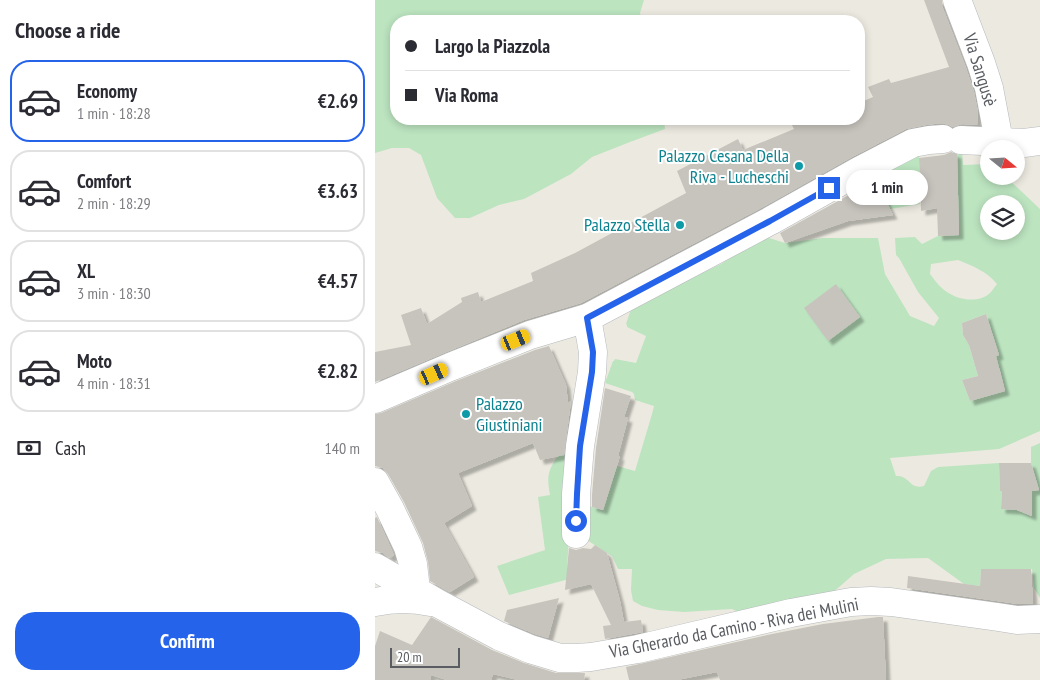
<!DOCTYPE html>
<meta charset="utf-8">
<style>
body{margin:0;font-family:"PT Sans Narrow",sans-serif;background:#f2f2f3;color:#2b2b33;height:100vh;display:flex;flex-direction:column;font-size:19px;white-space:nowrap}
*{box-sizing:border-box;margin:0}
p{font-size:16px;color:#7c7c81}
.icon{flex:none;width:28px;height:28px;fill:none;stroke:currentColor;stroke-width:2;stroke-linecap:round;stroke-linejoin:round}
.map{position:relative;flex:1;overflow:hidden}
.drawer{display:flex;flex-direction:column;background:#fff;width:375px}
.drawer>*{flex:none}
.hud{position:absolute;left:15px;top:15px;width:475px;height:110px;border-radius:20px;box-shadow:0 2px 8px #0003;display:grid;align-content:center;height:110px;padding:0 15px;background:#fff}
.needle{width:32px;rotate:108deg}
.tools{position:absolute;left:605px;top:140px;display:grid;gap:10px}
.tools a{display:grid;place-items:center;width:45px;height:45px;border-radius:50%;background:#fff;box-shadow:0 2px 8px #0003;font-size:25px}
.scale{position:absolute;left:15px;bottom:12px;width:70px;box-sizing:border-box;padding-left:5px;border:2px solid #595c61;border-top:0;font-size:14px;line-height:18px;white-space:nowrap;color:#595c61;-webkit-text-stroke:4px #fff;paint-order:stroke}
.end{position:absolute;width:22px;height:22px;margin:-11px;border:6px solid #2563eb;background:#fff;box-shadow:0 0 0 2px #fff}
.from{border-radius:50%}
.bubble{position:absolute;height:35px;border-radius:18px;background:#fff;box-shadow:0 2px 8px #0003;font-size:16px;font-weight:700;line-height:35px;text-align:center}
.car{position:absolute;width:15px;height:30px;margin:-15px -8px;border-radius:6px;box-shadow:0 0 4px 1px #0007;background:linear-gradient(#f5c518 24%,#345 0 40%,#f5c518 0 76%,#345 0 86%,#f5c518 0)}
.hud b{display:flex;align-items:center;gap:18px;height:48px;font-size:19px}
.hud b+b{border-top:1px solid #e1e1e2}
.hud i{width:12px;height:12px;background:#2b2b33}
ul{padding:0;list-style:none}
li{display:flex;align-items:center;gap:15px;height:82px;margin:0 10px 8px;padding:0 5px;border:2px solid #e1e1e2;border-radius:20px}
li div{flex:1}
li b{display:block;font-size:19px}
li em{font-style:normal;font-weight:700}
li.selected{border-color:#2563eb}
li>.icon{width:45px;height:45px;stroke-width:1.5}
h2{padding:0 15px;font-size:22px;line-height:60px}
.pay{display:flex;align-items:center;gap:12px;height:55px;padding:0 15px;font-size:19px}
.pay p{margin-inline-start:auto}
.cta{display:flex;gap:10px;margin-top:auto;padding:10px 15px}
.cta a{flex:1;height:58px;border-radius:20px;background:#2563eb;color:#fff;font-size:20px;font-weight:700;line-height:58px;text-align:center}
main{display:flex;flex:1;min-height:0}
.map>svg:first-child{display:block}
.green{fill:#bce4bf;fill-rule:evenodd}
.building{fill:#c7c4be;filter:url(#shadow)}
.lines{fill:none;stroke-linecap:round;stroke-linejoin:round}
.minor-casing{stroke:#b6b8bd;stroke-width:29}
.minor{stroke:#fff;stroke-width:28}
.route{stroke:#2563eb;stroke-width:6}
.culture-dot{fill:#0f9aa8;stroke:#fff;stroke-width:2}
.labels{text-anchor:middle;stroke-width:4;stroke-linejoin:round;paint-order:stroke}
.street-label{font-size:18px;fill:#595c61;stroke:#fff}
.culture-label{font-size:18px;fill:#0d838f;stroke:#fff;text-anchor:end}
</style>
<main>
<section class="drawer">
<h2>Choose a ride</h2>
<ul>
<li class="selected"><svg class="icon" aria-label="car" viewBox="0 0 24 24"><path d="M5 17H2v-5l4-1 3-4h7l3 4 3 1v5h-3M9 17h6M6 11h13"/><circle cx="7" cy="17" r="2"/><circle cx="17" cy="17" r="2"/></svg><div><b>Economy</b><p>1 min · 18:28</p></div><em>€2.69</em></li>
<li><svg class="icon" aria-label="car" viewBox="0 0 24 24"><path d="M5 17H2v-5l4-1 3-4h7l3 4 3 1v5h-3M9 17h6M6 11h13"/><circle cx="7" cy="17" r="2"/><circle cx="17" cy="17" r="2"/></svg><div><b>Comfort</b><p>2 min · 18:29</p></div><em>€3.63</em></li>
<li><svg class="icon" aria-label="car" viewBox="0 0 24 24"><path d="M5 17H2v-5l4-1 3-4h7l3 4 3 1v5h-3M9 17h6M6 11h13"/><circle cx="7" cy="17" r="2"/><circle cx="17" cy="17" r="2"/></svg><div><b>XL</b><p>3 min · 18:30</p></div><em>€4.57</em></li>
<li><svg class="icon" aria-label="car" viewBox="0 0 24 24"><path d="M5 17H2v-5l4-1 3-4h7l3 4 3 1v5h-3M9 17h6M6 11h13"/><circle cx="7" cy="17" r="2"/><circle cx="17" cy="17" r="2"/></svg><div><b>Moto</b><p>4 min · 18:31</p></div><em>€2.82</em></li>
</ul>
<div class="pay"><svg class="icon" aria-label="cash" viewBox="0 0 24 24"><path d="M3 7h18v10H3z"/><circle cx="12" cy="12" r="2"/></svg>Cash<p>140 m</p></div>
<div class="cta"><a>Confirm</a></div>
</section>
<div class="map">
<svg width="665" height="680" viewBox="0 0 665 680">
<defs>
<filter id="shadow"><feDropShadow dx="4.5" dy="4.5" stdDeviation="1" flood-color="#0004"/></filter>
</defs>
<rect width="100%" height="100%" fill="#eceae0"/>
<g class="green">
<polygon points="0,0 269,0 265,13 267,21 21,21 21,119 289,119 290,129 255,142 217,157 196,174 149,199 124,205 95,218 80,218 62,198 46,155 34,148 17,148 0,153"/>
<path d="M 582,150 L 587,150 L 588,165 L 614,164 L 614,176 L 630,176 L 665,209 L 665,431 L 624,449 L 515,458 L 521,476 C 535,475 534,490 549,486 L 556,471 L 563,467 L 624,463 L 625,491 L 627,491 L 626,509 L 642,510 L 656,516 L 657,491 L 664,490 L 656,463 L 656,447 L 665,443 L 665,598 L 659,588 L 657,569 L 606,569 L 605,586 L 589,584 L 553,558 L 511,559 L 479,574 L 455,595 L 370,615 L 357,609 L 309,612 L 283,610 L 267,606 L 258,601 L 256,590 L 257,569 L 243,569 L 237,556 L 215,542 L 208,534 L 206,504 L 228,510 L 242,466 L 260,471 L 277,414 L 279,406 L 260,400 L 259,394 L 257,392 L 230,383 L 238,361 L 239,361 L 240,359 L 261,363 L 271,336 L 252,327 L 252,325 L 251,324 L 255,312 L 264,303 L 346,264 L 373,247 L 394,238 L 410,243 L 448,238 L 503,238 L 510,274 L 535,316 L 559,326 L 564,318 L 543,292 L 524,258 L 521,255 L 520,238 L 540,237 L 547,244 L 563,236 L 584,235 ZM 614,204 L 641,204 L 641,231 L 614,231 ZM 583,260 C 598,266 611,271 622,284 C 618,289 615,295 609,297 C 596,303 578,298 568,289 C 563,285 559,279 555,274 L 556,264 ZM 611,314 L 624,355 L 618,358 L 625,370 L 630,391 L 595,401 L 587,380 L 603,376 L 594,345 L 588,335 L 587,323 Z"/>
<polygon points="544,153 545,204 515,209 499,175"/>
<path d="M 191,454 L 196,502 L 192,569 L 197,569 L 198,578 L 134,595 L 122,566 L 170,550 L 163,497 L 175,495 C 172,478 172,471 183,456 Z"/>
</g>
<g class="building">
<polygon points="549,0 567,0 567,6 591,68 599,92 603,112 602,125 587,124 578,127 574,125 567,123 551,125 531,129 477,157 388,207 206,303 149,320 69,353 0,382 0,352 36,345 26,315 46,308 52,324 87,302 86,298 103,292 106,302 158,281 156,273 200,253 311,193 302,171 363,139 368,150 419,129 414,119 484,119 484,103 498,97 493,87 514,79 516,83 574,67"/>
<polygon points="576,152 582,154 584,235 563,236 562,208 546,211 544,158 569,155"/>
<polygon points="501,180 518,215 473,221 410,243 405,233"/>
<polygon points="461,284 485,317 453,341 429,308"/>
<polygon points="611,314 624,355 621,356 630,391 595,401 587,380 603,376 594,345 588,335 587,323"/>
<polygon points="174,346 191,385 193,403 196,401 189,455 165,460 158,443 83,473 97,506 69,523 99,577 75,592 55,581 53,562 48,543 29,502 13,474 8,468 0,466 0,414 6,413 81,381 160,350"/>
<polygon points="230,388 256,396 249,417 253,418 243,456 245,456 228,510 217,507 217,495 221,448"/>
<polygon points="624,463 656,463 664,490 657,491 657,516 642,510 626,509 627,491 625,491"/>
<polygon points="2,517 18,553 19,555 15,558 8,553 0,551 0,518"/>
<polygon points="220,545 232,553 245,601 249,622 266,620 268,632 230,639 228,626 236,625 216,584 190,590 194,548 201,550 208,548 216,549"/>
<polygon points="606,569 656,569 658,604 643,604 532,588 533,576 605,586"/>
<polygon points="184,598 173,638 160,634 129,621 132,610"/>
<polygon points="56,617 117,650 149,663 181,673 210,673 209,680 143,680 118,674 116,680 72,680 56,675 55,680 0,680 0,646 5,631 37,645"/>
<polygon points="503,617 508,617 511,680 345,680 342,672 302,680 254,680 251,667 397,634 448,624"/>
</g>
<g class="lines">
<defs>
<g id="minor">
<polyline points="582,0 606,63 614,88 624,141"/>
<polyline points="586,140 649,143 665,141"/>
<polyline points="0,399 12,394 75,367 155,335 212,318 395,221 484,171 538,143 554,140 568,139"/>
<polyline points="0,482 15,509 33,547 38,564 40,581 36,587"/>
<polyline points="201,534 201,494 205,446 217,372 218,352 212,318"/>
<polyline points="0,567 64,604 124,636 155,649 185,658 202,658 216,657 263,649 416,613 476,602 496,601 516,602 623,617 642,620 665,619"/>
<path d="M 0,602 C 19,598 37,598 56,602"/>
</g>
</defs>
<use href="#minor" class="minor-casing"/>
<use href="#minor" class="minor"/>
</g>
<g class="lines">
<polyline class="route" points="201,521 202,494 205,446 217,372 218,352 212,318 395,221 454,188"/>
</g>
<g class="culture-dot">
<circle cx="424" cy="166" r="5"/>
<circle cx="305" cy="225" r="5"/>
<circle cx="91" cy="414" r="5"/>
</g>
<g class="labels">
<g class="street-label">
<text transform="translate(605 70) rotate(73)" y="6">Via Sangusè</text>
<text transform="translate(359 628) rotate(-11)" y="6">Via Gherardo da Camino - Riva dei Mulini</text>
</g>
<g class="culture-label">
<text x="414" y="162">Palazzo Cesana Della<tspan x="414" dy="21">Riva - Lucheschi</tspan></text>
<text x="295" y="231">Palazzo Stella</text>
<text x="101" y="410" text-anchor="start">Palazzo<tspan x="101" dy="21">Giustiniani</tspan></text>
</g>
</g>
</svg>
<div class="tools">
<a><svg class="needle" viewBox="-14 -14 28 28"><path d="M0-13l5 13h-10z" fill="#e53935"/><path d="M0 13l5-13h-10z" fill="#7c7c81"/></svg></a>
<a><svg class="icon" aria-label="layers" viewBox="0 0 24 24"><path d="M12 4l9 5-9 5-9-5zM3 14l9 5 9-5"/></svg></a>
</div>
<div class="scale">20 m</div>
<i class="end from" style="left:201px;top:521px"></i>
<i class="end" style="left:454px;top:188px"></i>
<div class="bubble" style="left:471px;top:170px;width:82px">1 min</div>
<i class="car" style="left:141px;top:340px;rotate:68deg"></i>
<i class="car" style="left:59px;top:374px;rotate:66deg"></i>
<div class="hud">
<b><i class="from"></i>Largo la Piazzola</b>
<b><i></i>Via Roma</b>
</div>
</div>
</main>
